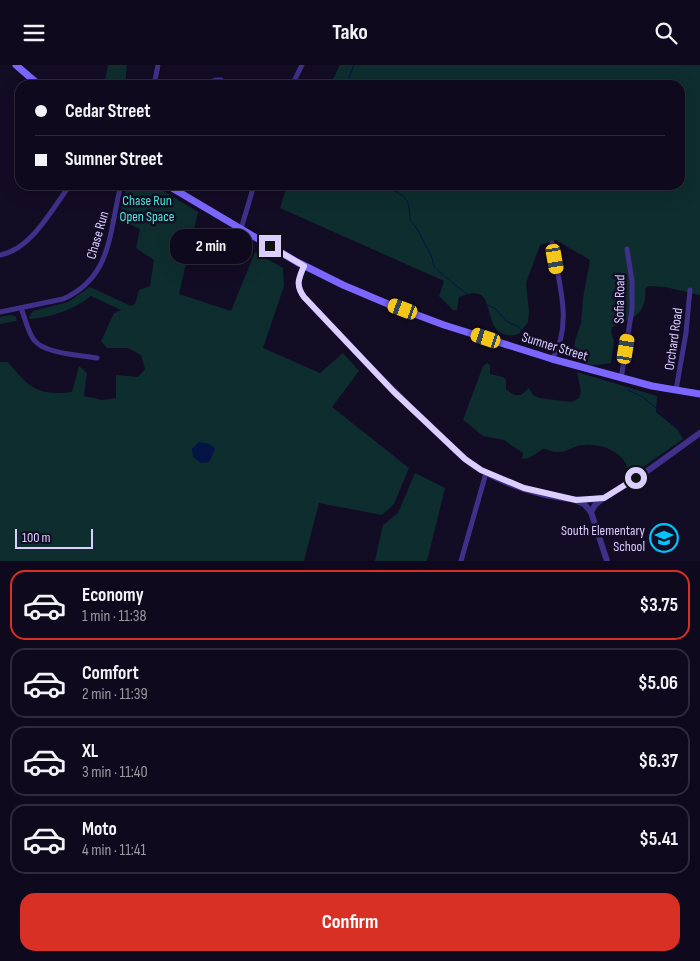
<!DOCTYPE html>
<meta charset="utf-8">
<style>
body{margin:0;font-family:"Sofia Sans Condensed",sans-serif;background:#171225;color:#f1f3f6;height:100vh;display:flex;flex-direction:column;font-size:19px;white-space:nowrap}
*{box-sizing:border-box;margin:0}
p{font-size:16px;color:#9b9aa3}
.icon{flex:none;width:28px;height:28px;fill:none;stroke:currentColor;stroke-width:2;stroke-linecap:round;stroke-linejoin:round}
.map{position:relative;height:496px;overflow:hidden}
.drawer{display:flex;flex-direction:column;background:#0e091c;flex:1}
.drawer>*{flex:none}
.banner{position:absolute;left:15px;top:15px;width:670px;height:110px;border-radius:15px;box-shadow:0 5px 20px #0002,0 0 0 1px #2e2a3b;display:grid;align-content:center;height:110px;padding:0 20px;background:#0e091c}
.scale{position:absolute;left:15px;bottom:12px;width:78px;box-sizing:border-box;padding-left:5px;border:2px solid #dacfff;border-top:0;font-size:14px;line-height:18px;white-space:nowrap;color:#dacfff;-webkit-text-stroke:4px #130c25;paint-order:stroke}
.end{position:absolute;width:22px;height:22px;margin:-11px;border:6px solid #dacfff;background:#111;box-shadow:0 0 0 2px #111}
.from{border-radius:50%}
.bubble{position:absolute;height:35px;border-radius:15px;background:#0e091c;box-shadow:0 5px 20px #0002,0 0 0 1px #2e2a3b;font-size:16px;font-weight:700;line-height:35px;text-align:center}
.car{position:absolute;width:15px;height:30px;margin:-15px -8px;border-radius:6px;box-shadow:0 0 4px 1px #0007;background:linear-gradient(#f5c518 24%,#345 0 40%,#f5c518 0 76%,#345 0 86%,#f5c518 0)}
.banner b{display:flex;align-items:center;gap:18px;height:48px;font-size:19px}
.banner b+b{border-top:1px solid #2e2a3b}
.banner i{width:12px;height:12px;background:#f1f3f6}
ul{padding:9px 0 0;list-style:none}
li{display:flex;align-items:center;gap:15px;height:70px;margin:0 10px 8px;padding:0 10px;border:2px solid #2e2a3b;border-radius:15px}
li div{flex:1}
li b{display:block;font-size:19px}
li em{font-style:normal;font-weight:700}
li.selected{border-color:#d93025}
li>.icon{width:45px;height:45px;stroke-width:1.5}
.cta{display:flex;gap:10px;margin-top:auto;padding:10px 20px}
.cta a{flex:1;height:58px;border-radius:15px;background:#d93025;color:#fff;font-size:20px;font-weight:700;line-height:58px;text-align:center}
header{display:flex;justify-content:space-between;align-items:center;height:65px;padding:0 20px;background:#0e091c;font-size:22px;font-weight:700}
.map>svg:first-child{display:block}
.green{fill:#0e2d2f}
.water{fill:#041445}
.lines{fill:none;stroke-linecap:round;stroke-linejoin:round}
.stream{stroke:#041445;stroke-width:1}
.minor{stroke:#3f3189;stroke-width:5}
.tertiary{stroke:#3f3189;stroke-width:6}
.secondary{stroke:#7b66ff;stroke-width:7}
.route{stroke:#dacfff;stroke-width:6}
.labels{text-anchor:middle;stroke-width:5;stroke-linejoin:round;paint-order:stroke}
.park-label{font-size:14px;fill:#4eecd6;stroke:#130c25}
.street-label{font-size:14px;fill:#dacfff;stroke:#130c25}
.poi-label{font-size:14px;fill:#dacfff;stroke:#130c25;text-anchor:end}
</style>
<header><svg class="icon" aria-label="menu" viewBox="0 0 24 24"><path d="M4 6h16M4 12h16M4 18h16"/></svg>Tako<svg class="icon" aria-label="search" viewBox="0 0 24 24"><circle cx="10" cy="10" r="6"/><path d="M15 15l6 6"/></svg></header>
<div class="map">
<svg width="700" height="496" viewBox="0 0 700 496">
<rect width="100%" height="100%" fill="#130c25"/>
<g class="green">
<polygon points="108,0 127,0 125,20 101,20 105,15"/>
<path d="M 340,0 L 700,0 L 700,230 L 665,222 L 649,221 L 645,224 C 645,229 646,236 643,241 C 639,252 623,258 612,262 L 611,267 L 614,276 L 611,298 C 590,301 586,304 574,286 L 575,276 L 581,258 L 583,233 L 590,195 L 556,175 L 540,180 L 526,218 L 529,246 L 528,257 L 519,269 C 483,278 495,235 479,229 C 473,227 465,230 459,232 L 457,245 L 453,245 L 439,231 L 444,216 L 280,143 L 287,120 L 460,120 L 471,122 L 471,120 L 680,120 L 680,20 L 330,20 Z"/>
<path d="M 127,120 L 154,120 L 198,147 L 179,229 L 231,246 L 255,187 L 283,203 L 284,221 L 263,283 L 320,308 L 343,288 L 359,306 L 332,342 L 409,403 L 394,439 L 382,450 L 319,438 L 304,496 L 0,496 L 0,297 L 8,297 C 29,323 38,331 72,327 L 79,301 L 87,308 L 84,331 L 102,335 L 116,333 L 116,310 L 138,312 L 145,304 L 141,290 L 128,283 L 107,283 L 101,276 L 114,248 L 121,245 L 91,231 C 73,245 52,252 30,254 L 29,252 L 33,246 L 68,237 L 90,222 L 131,241 L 135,239 L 139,225 L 150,221 L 154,195 L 136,183 L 140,164 L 119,154 Z"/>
<polygon points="11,250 16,252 17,256 0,259 0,252"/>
<path d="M 487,298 L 490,300 L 490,309 L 503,312 L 506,315 L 506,324 L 514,330 L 521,330 L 529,323 L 533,330 L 539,333 L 572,337 L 579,333 L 581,326 L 577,307 L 657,331 L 656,347 L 678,365 L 683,374 L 629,412 C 629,389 604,378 584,380 C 575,380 567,387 558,387 C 553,388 549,384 543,384 L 529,393 L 522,394 L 523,388 L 504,375 L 483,371 L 463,355 L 483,301 Z"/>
<polygon points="415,408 445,423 427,496 375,496 383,460 398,448"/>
</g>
<polygon class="water" points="199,377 210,379 215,384 209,397 201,398 193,392 192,384"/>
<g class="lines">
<g class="stream">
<polyline points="346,20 354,0"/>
<path d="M 385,120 C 403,133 409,127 410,154 C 413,156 431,189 432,193 C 433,196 433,199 434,201 C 440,209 470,232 479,237"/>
<polyline points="486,239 496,244 506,256 519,262 534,280"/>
<polyline points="628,325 643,332 686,369"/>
<polyline points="693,382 700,390"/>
</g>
<g class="minor">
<polyline points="154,20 158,0"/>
<polyline points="209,20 215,15 221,15 224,20"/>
<polyline points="292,20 302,0"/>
<polyline points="241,164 254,120"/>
<path d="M 0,190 C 31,185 52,144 70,120"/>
<path d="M 21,243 C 25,253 28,267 34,275 C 45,289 80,290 97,293"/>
<path d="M 0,247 L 63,234 C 113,212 109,165 121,120"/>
<path d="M 552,294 C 574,260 558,215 552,178"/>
<polyline points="621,314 632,244 632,216 627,184"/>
<polyline points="676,325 686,268 690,225"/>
<polyline points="461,496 486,408"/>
</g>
<g class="tertiary">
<path d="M 304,201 C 299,213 295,220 304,232 C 343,274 382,315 424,355 C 442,372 459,392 481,405 C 513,424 567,440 604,433"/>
<polyline points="577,436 584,439 591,447 607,496"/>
<polyline points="591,447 595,440 601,435 646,407 700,368"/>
</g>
<g class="secondary">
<polyline points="16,0 39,20"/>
<polyline points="167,120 297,197 343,220 388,239 444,260 552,294 652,321 700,329"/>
</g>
</g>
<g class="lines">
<path class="route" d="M 270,181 L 304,201 C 299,213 295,220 304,232 L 393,326 L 465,394 L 481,405 L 524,423 L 576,435 L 604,433 L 636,413"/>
</g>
<defs>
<symbol id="school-ring" viewBox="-11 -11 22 22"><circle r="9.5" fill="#130c25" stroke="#00c5fa" stroke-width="1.5"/><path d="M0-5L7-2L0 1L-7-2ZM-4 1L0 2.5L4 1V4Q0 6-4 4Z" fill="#00c5fa"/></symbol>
</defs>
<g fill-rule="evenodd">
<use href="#school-ring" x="648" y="457" width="32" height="32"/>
</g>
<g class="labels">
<g class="park-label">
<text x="147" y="140">Chase Run<tspan x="147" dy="16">Open Space</tspan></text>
</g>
<g class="street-label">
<text transform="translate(97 170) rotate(-74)" y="5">Chase Run</text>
<text transform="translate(619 234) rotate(-89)" y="5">Sofia Road</text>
<text transform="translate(673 274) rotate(-82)" y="5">Orchard Road</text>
<text transform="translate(555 281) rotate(17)" y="5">Sumner Street</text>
</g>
<g class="poi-label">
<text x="645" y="470">South Elementary<tspan x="645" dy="16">School</tspan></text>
</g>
</g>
</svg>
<div class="scale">100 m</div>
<i class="end from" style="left:636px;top:413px"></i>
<i class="end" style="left:270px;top:181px"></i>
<div class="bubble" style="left:170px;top:164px;width:82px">2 min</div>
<i class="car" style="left:555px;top:194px;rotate:170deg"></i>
<i class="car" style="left:403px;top:244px;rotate:290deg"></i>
<i class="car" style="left:486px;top:273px;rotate:288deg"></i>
<i class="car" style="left:626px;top:284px;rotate:9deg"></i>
<div class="banner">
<b><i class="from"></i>Cedar Street</b>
<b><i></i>Sumner Street</b>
</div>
</div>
<section class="drawer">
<ul>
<li class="selected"><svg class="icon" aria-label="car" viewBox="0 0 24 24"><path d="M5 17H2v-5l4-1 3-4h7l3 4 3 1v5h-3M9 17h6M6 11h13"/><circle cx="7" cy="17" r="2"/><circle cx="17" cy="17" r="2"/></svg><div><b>Economy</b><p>1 min · 11:38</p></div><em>$3.75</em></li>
<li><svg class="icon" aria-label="car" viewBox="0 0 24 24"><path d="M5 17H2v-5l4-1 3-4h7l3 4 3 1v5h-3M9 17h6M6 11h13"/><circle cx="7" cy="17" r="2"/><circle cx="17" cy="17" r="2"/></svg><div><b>Comfort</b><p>2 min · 11:39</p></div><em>$5.06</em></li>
<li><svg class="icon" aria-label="car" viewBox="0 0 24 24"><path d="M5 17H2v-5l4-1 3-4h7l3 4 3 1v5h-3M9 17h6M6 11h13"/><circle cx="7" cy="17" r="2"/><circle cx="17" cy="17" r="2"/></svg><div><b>XL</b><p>3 min · 11:40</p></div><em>$6.37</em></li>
<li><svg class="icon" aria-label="car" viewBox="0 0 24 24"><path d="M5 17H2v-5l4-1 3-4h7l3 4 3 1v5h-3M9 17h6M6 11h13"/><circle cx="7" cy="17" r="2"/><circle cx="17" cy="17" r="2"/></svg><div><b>Moto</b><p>4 min · 11:41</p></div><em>$5.41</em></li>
</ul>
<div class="cta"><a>Confirm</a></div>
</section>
